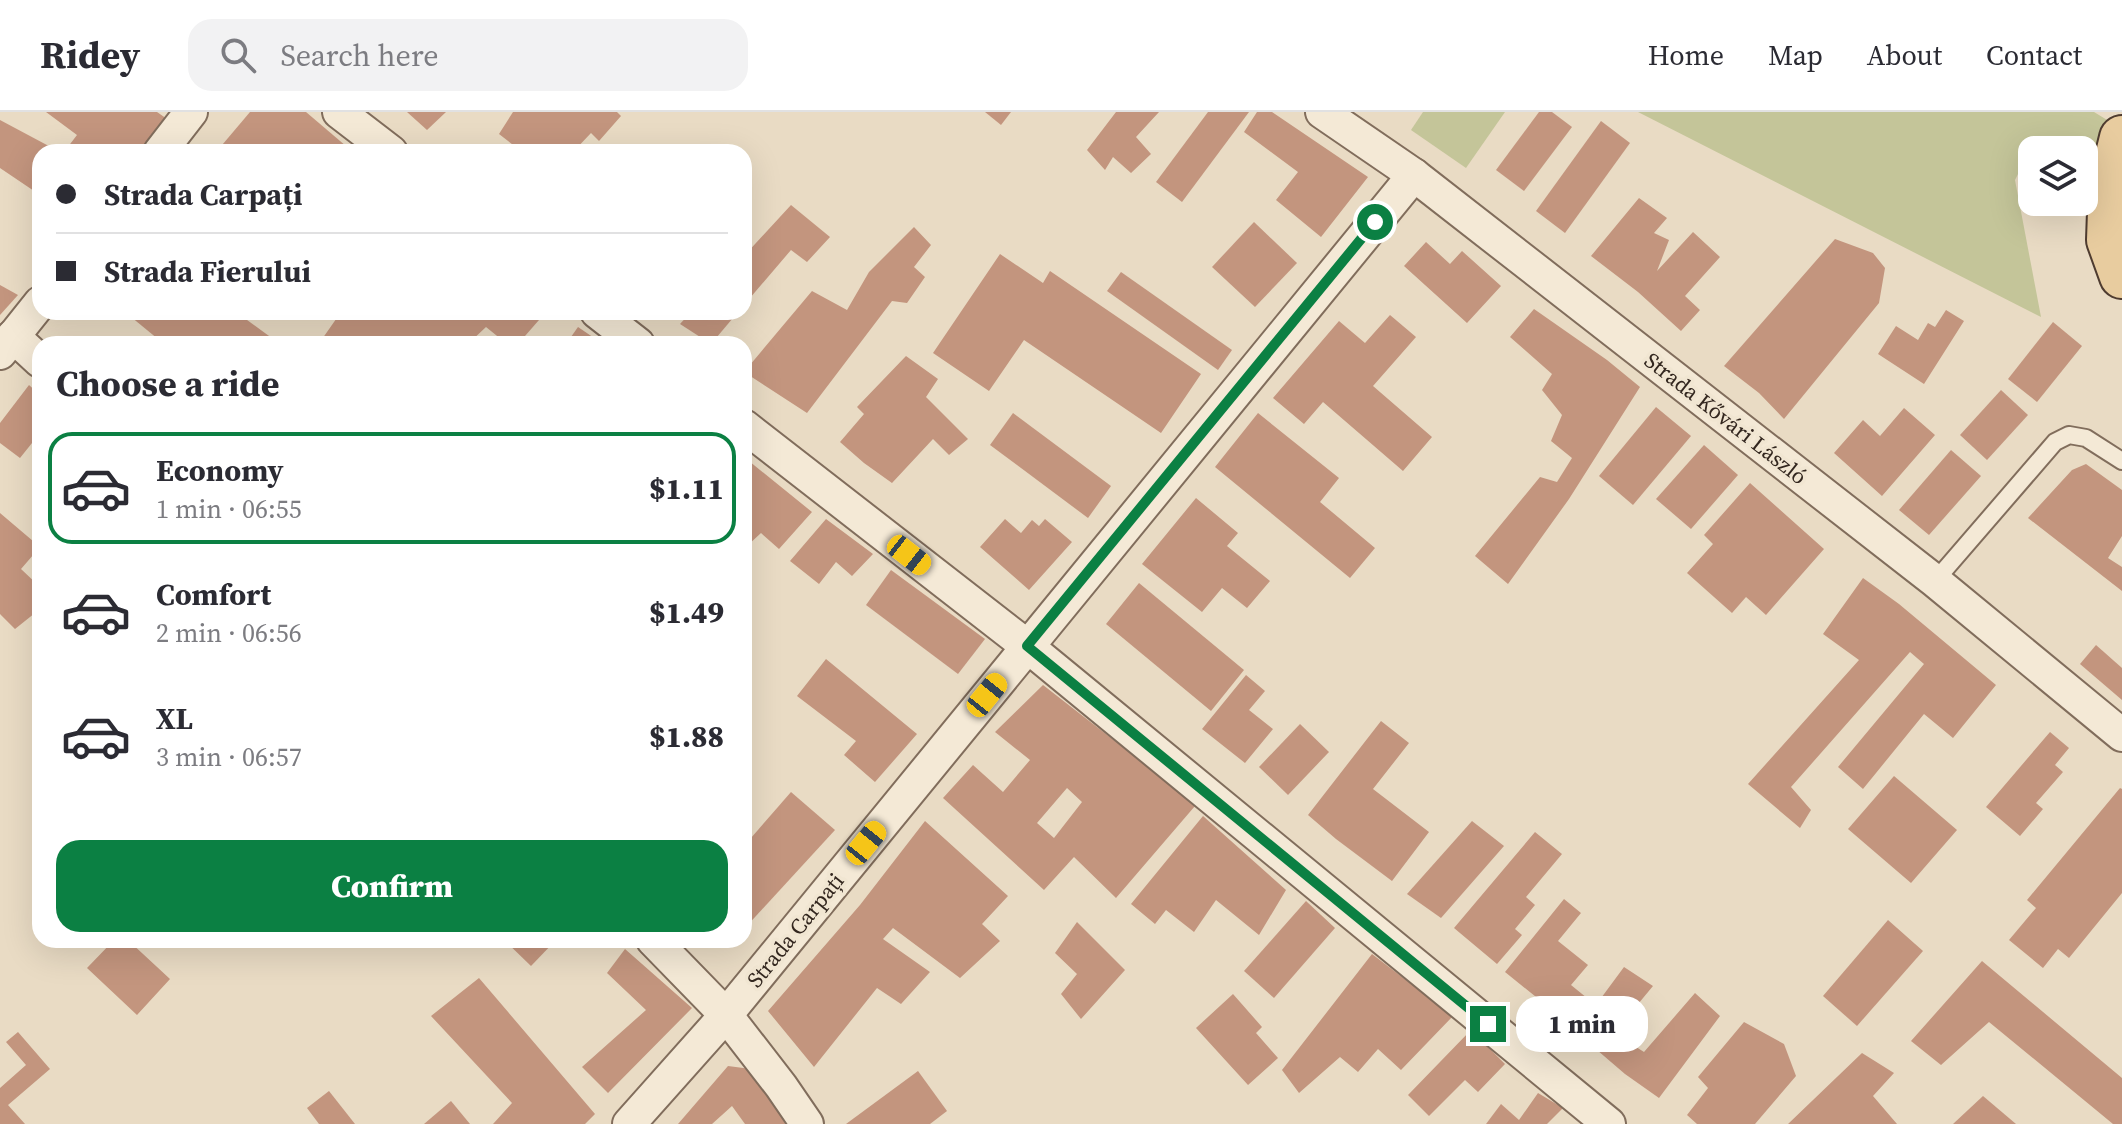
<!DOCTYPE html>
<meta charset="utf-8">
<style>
body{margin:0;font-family:"Source Serif 4",serif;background:#f2f2f3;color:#2b2b33;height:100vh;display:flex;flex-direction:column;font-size:30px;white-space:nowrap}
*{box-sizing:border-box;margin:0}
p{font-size:26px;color:#7c7c81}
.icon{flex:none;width:44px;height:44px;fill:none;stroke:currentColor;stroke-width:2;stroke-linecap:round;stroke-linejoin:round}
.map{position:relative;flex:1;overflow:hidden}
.side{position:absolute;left:32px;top:224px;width:720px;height:612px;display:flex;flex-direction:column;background:#fff;border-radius:24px;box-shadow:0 8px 32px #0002}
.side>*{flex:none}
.banner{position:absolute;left:32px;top:32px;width:720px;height:176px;border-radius:24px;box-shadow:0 8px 32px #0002;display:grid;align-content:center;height:176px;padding:0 24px;background:#fff}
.fabs{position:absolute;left:2018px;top:24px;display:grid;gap:16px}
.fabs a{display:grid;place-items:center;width:80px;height:80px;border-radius:16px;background:#fff;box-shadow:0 8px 32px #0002;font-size:40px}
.end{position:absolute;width:36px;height:36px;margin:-18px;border:10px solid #0b8043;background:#fff;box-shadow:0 0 0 4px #fff}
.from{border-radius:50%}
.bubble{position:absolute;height:56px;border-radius:24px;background:#fff;box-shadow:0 8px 32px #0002;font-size:26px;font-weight:800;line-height:56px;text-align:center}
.car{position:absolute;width:24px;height:48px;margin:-24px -12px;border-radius:10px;box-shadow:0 0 6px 2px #0007;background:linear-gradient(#f5c518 24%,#345 0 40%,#f5c518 0 76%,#345 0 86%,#f5c518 0)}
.banner b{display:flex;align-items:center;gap:28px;height:76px;font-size:30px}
.banner b+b{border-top:2px solid #e1e1e2}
.banner i{width:20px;height:20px;background:#2b2b33}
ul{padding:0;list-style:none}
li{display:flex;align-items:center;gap:24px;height:112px;margin:0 16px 12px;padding:0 8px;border:4px solid transparent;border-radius:24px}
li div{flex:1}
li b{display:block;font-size:30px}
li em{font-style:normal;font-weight:800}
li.current{border-color:#0b8043}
li>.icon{width:72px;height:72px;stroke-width:1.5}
h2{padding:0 24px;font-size:36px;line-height:96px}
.button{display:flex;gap:16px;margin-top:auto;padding:16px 24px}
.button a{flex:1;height:92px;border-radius:24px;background:#0b8043;color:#fff;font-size:32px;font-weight:800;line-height:92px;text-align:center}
header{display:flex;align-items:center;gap:48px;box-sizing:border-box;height:112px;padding:0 40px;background:#fff;border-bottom:2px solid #e1e1e2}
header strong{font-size:38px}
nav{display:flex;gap:44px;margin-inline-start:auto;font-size:28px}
.search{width:560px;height:72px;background:#f2f2f3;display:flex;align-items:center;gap:20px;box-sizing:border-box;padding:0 28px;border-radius:24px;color:#7c7c81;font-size:30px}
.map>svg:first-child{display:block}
.green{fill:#c4c599}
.building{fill:#c3957e;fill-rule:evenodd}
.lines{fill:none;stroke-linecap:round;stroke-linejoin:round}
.lane-casing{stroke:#816d5c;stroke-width:20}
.street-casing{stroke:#816d5c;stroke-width:36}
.primary-casing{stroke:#4f3c30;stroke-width:48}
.lane{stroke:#f4e9d6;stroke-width:16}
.street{stroke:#f4e9d6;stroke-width:32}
.primary{stroke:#e8cc9f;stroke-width:44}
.route{stroke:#0b8043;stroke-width:10}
.labels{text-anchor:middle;stroke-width:7;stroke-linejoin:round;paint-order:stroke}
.street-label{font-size:22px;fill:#33271f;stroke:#f1e6d2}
</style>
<header>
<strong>Ridey</strong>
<div class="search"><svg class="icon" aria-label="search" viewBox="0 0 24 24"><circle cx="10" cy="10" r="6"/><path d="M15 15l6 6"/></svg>Search here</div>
<nav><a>Home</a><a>Map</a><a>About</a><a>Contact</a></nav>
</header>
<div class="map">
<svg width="2122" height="1012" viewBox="0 0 2122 1012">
<rect width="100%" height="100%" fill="#e9dbc4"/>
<g class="green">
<polygon points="1423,0 1505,0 1466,56 1411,18"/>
<polygon points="1638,0 2094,0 2122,17 2122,104 2084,82 2084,38 2032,38 2032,52 2025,48 2015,68 2041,205"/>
</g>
<g class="building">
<polygon points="46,0 157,0 170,9 147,40 64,40 77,23"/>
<polygon points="250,0 306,0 353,40 219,40 217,39"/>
<polygon points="407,0 446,0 427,18"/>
<polygon points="513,0 617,0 621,4 599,29 591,21 573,40 522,40 499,22"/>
<polygon points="985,0 1011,0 1001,13"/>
<polygon points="1116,0 1159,0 1136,25 1151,42 1131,61 1113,45 1105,58 1087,38"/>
<polygon points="1208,0 1249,0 1182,90 1156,70"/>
<polygon points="1257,0 1272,0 1368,65 1321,125 1276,88 1298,60 1244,20"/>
<polygon points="1539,0 1552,0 1572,15 1524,79 1496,58"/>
<polygon points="0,8 60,40 40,40 40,83 0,56"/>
<polygon points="1601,9 1630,31 1565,121 1536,99"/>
<polygon points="1639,86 1667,106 1654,121 1669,128 1657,159 1693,120 1720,145 1685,184 1700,198 1681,219 1638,180 1591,144"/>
<polygon points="791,93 830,125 807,150 791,138 744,193 744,144"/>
<polygon points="1254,110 1297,151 1255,195 1212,155"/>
<polygon points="914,115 931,133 914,155 925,165 907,191 892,189 807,301 744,260 812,179 847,198 869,160"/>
<polygon points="1835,127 1873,141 1885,156 1879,191 1784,307 1759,281 1724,254"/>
<polygon points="1426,130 1450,152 1462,139 1501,174 1467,211 1404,154"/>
<polygon points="1000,142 1043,171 1050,159 1201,262 1161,321 1024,228 989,279 933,241"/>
<polygon points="1121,160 1232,238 1218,258 1107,179"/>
<polygon points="0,173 18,183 0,203"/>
<polygon points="1534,197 1607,248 1640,275 1569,387 1508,472 1475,444 1540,365 1557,370 1572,346 1551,329 1562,303 1542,278 1552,262 1510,225"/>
<polygon points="1946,198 1964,209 1924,272 1878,242 1896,214 1918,228 1928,211 1935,215"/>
<polygon points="125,200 236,200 280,232 164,232"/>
<polygon points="341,200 397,200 404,206 411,200 433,200 437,203 440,200 546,200 518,232 507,232 486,215 468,232 324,232 320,230"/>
<polygon points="691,200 738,200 711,232 680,212"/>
<polygon points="1390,203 1416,225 1373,274 1432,325 1403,359 1323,290 1304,312 1273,286 1339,209 1365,231"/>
<polygon points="2053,210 2082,234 2037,290 2008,267"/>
<polygon points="578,215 603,232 566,232"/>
<polygon points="906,244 938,267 926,285 968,327 949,343 933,327 892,371 864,351 840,330 864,302 857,295"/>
<polygon points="29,273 40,283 40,330 36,326 20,346 0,331 0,311"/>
<polygon points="2001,278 2028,303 1987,348 1960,323"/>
<polygon points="1656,295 1691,324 1633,393 1599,364"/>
<polygon points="1904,296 1935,323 1882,384 1834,341 1863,308 1880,324"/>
<polygon points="1013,301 1111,374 1088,406 990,333"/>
<polygon points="1258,301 1339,366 1320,390 1375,436 1350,466 1215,355"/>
<polygon points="1704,333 1738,363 1691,417 1656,387"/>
<polygon points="1951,338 1981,364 1929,423 1899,398"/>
<polygon points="744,345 812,400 779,437 761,421 747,434 744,431"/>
<polygon points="2086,352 2122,378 2122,424 2108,446 2122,455 2122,479 2028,406 2072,358"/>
<polygon points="1750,371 1824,437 1766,503 1746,485 1732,501 1687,461 1713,432 1704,423"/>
<polygon points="1196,386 1238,421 1227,434 1270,469 1247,496 1222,476 1202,500 1142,452"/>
<polygon points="0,401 40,435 21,457 40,475 40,497 15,517 0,502"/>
<polygon points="826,407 873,442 852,464 836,450 819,472 790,449"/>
<polygon points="1005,407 1021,421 1032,408 1039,414 1045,407 1072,430 1029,478 980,435"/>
<polygon points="891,458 985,527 958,562 866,493"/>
<polygon points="1863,466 1899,492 1996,573 1953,626 1924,602 1863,677 1838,655 1924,552 1910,540 1791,675 1811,698 1800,716 1748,672 1859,548 1823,522"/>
<polygon points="1139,471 1244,558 1211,599 1106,512"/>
<polygon points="2096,533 2122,556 2122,588 2080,552"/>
<polygon points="826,547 917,622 875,670 844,643 856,629 797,584"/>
<polygon points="1246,563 1265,579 1249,598 1273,617 1245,651 1202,617"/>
<path d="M 1043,573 L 1156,661 L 1195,694 L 1116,786 L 1074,745 L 1044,778 L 943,686 L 973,653 L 1003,680 L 1030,648 L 995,620 ZM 1067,676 L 1082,690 L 1054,726 L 1037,711 Z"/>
<polygon points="1381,609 1409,631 1373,677 1429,720 1392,769 1336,727 1308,703"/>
<polygon points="1300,612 1329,640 1288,683 1259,655"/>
<polygon points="2050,620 2069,636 2055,653 2063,660 2036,691 2043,697 2020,724 1986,695"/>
<polygon points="1894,664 1957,718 1911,771 1848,717"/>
<polygon points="2120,676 2122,677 2122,781 2069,846 2058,837 2043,856 2009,828 2036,796 2027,788"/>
<polygon points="791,680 835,718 744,817 744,734"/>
<polygon points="1203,704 1286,778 1259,823 1216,788 1194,820 1166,798 1155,812 1131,792"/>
<polygon points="925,709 1008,784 982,812 1000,829 960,866 893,816 883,827 930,860 901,892 877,876 814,955 768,899 860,793"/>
<polygon points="1472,709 1504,734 1441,806 1407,782"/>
<polygon points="1535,720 1562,742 1526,785 1535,793 1515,817 1522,823 1497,852 1454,816"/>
<polygon points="1564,787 1581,801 1558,829 1588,853 1571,873 1587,886 1567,910 1505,860"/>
<polygon points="1306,789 1335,816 1274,886 1244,859"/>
<polygon points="1888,808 1923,839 1857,914 1823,884"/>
<polygon points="1077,810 1125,858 1081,907 1061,882 1077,862 1055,841"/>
<polygon points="114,828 131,828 129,829 170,867 137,903 87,856"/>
<polygon points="504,828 556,828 531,854"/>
<polygon points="625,837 692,896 608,981 582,955 646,898 607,861"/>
<polygon points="1372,842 1453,904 1401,958 1378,937 1358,960 1340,945 1299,981 1282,958"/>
<polygon points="1982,849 2122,966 2122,1012 2113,1012 1989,910 1941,953 1911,929"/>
<polygon points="1624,855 1653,874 1614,921 1644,940 1695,881 1720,904 1659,986 1625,962 1576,920"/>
<polygon points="479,866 595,1002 585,1012 493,1012 512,991 431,904"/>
<polygon points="1233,882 1262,915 1256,921 1278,946 1248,973 1196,916"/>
<polygon points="1744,910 1784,932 1796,964 1755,1012 1697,1012 1687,1003 1708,976 1698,965"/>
<polygon points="1471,918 1505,952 1478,980 1465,968 1429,1004 1408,983"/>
<polygon points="18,920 50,957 8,993 25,1012 0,1012 0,976 26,953 6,930"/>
<polygon points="1862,941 1894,961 1873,984 1897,1012 1788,1012"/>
<polygon points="728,954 751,957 786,1012 745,1012 732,994 712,1012 678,1012"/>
<polygon points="918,959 947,999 930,1012 846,1012"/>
<polygon points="329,979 355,1012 319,1012 307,996"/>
<polygon points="1538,981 1563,996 1547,1012 1486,1012 1501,992 1519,1008"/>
<polygon points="1983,984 2016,1012 1953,1012"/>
<polygon points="451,989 470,1012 424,1012"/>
</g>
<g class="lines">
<defs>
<polyline id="lane" points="1935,469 2055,330 2069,323 2086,326 2122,349"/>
<g id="street">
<polyline points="339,0 391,40"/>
<polyline points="1322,0 1414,63 1935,469 2122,623"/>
<polyline points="160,40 191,0"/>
<polyline points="597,200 638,232"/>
<polyline points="13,224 40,249"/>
<polyline points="0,241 40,191"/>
<polyline points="744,314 1027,534 1609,1012"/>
<polyline points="653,828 726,903 781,974 807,1012"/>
<polyline points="629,1012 726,903 1414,63"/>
</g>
<polyline id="primary" points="2122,26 2111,71 2109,128 2122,164"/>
</defs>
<use href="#lane" class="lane-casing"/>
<use href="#street" class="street-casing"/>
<use href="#primary" class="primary-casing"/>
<use href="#lane" class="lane"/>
<use href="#street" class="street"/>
<use href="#primary" class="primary"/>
</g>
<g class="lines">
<polyline class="route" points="1375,110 1027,534 1488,912"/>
</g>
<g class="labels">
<g class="street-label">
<text transform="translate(1726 306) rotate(38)" y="8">Strada Kővári László</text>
<text transform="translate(795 818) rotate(-51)" y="8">Strada Carpați</text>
</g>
</g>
</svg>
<div class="fabs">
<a><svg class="icon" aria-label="layers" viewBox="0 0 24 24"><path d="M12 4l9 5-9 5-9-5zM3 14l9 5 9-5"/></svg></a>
</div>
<i class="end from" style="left:1375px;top:110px"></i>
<i class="end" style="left:1488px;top:912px"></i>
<div class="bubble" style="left:1516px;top:884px;width:132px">1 min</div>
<i class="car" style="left:909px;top:443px;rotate:128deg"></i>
<i class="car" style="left:987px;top:583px;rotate:39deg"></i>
<i class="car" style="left:866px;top:731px;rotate:39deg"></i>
<div class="banner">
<b><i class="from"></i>Strada Carpați</b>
<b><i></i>Strada Fierului</b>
</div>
<section class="side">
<h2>Choose a ride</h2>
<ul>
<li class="current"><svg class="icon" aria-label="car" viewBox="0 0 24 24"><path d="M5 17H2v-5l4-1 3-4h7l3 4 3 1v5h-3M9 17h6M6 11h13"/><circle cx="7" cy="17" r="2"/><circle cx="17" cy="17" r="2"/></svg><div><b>Economy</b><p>1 min · 06:55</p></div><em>$1.11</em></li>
<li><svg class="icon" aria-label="car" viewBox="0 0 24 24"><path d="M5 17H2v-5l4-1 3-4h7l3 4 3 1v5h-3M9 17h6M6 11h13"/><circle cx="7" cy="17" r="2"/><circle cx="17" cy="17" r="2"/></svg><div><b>Comfort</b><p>2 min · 06:56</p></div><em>$1.49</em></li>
<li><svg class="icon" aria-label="car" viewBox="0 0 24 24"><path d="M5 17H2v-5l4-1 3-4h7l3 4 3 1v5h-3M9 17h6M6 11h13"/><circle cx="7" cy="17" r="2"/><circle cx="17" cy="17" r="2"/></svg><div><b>XL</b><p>3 min · 06:57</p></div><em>$1.88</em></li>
</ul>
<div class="button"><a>Confirm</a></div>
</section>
</div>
